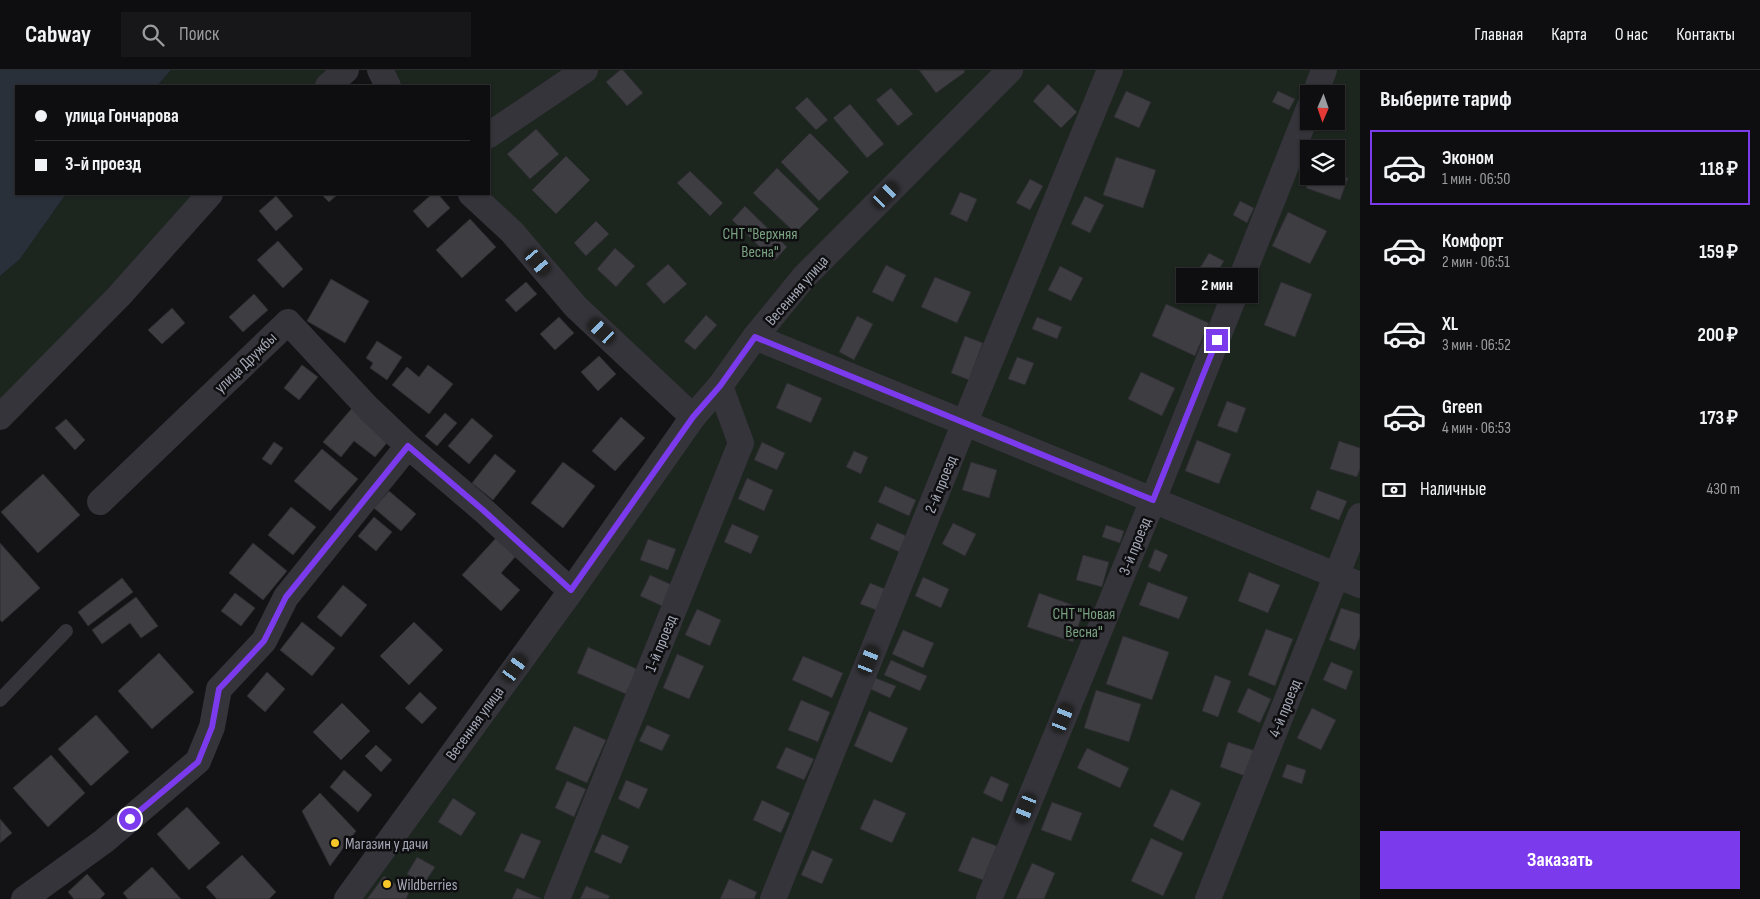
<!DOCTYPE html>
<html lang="ru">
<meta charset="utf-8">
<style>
body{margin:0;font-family:"Sofia Sans Condensed",sans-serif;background:#171719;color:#f1f3f6;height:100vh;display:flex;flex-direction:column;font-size:19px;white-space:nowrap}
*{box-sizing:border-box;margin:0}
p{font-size:16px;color:#9b9c9f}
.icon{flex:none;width:28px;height:28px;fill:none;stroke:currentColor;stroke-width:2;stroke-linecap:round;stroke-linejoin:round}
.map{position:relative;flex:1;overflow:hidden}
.panel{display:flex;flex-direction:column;background:#0e0e10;width:400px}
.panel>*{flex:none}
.guide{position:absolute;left:15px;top:15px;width:475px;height:110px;border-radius:0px;box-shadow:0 1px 4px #0004,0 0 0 1px #2e2e30;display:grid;align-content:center;height:110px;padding:0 20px;background:#0e0e10}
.needle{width:32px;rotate:182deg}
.controls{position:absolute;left:1300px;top:15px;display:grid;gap:10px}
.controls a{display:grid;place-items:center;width:45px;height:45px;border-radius:0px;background:#0e0e10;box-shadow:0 1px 4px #0004,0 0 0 1px #2e2e30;font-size:25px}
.end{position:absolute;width:22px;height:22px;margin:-11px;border:6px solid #7c3aed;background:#fff;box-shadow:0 0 0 2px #fff}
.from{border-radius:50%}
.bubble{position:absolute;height:35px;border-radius:0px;background:#0e0e10;box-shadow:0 1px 4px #0004,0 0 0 1px #2e2e30;font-size:16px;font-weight:700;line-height:35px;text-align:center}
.car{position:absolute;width:15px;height:30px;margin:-15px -8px;border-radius:6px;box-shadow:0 0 4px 1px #0007;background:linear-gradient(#222 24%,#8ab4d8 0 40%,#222 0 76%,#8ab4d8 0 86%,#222 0)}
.guide b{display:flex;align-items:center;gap:18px;height:48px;font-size:19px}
.guide b+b{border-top:1px solid #2e2e30}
.guide i{width:12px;height:12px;background:#f1f3f6}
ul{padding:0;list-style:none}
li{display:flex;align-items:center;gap:15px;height:75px;margin:0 10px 8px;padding:0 10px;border:2px solid transparent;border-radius:0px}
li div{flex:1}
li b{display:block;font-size:19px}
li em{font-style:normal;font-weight:700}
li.selected{border-color:#7c3aed}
li>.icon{width:45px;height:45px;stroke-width:1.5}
h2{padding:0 20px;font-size:22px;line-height:60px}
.pay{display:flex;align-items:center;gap:12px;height:55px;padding:0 20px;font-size:19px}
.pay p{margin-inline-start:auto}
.cta{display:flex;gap:10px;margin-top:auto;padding:10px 20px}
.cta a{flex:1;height:58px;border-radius:0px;background:#7c3aed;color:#fff;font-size:20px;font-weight:700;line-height:58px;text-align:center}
header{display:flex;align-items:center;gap:30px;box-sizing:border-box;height:70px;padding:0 25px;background:#0e0e10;border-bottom:1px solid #2e2e30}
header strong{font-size:24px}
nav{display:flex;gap:28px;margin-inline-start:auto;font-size:18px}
.search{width:350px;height:45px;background:#171719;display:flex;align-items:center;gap:12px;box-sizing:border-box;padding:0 18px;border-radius:0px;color:#9b9c9f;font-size:19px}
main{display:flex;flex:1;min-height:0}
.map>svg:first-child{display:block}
.green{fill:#1d251f;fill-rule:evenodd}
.water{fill:#293039}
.building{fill:#3d3d42;stroke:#2d2d31}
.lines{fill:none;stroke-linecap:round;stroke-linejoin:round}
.service{stroke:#34343a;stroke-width:14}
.minor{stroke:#34343a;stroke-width:26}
.route{stroke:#7c3aed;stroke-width:6}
.poi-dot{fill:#f7c729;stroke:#0e0e10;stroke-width:2}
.labels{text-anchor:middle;stroke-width:5;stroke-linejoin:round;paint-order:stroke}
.park-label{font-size:16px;fill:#7aa281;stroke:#0e0e10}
.street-label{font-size:16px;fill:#a4a8b6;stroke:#0e0e10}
.poi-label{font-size:16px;fill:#a4a8b6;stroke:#0e0e10;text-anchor:start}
</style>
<header>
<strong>Cabway</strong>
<div class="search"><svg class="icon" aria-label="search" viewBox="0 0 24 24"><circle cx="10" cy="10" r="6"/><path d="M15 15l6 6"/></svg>Поиск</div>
<nav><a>Главная</a><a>Карта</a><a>О нас</a><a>Контакты</a></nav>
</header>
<main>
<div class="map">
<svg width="1360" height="829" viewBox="0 0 1360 829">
<rect width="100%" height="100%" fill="#131315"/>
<g class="green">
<polygon points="171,0 346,0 328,16 157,16"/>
<path d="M 380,0 L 1360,0 L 1360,829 L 347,829 L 693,347 L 489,124 L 489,16 L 388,16 ZM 1309,24 L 1336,24 L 1336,51 L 1309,51 ZM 1309,79 L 1336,79 L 1336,106 L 1309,106 Z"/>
<polygon points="66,124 210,124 0,347 0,206 20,189"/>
</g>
<polygon class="water" points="0,0 171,0 157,16 16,16 16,124 66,124 20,189 0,206"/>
<g class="building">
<polygon points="620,0 623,0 643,23 627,36 606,12"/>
<polygon points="919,0 964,0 965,2 936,23"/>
<polygon points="1048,14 1077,42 1061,58 1033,31"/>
<polygon points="891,18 913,44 898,56 876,30"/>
<polygon points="1126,21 1151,32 1139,58 1114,47"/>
<polygon points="1278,21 1295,29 1289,40 1272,32"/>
<polygon points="807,27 828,50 816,60 795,38"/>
<polygon points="850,34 884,74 867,88 833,48"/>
<polygon points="536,59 559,84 530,109 507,84"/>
<polygon points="810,63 849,102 819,131 781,92"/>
<polygon points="566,86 590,110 556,144 532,120"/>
<polygon points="1116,87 1156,100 1143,138 1103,125"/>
<polygon points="777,98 819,139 795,163 753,123"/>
<polygon points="690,101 723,133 710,146 677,113"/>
<polygon points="1336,104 1348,108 1340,130 1306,118 1311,106 1336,106"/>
<polygon points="1030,109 1043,116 1030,140 1016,133"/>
<polygon points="960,122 977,129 967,152 950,144"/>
<polygon points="321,124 338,124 329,132"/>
<polygon points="432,124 438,124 450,138 428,158 413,141"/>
<polygon points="276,126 293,146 276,161 259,141"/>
<polygon points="1085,126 1104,135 1090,163 1071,154"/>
<polygon points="1240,131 1254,138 1247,153 1233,145"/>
<polygon points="745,136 787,177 774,191 732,150"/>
<polygon points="1288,142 1327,161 1310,194 1272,176"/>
<polygon points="470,149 496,177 462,208 436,180"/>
<polygon points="596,151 609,164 586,186 574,173"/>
<polygon points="278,171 303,199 283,218 257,190"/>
<polygon points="615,178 635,196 616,217 597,199"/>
<polygon points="1209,183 1224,191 1215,207 1200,198"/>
<polygon points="668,194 687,214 664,234 646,214"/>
<polygon points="886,195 906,205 893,232 872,222"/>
<polygon points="1060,196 1083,208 1071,231 1048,220"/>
<polygon points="935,207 971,222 957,253 921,237"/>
<polygon points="331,209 369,231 345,273 307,251"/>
<polygon points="526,212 537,224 516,242 505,230"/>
<polygon points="1281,212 1312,224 1295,267 1264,255"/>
<polygon points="254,224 268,240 243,262 229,247"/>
<polygon points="1166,234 1209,253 1195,286 1152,266"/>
<polygon points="172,238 185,253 162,274 148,260"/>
<polygon points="706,245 717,255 695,280 684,271"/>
<polygon points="857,246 873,254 854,290 839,282"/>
<polygon points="559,247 574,263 555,280 540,264"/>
<polygon points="1037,247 1062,257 1057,269 1032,259"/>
<polygon points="965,266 983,273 969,310 951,303"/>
<polygon points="377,271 402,287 387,310 370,298 373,293 366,288"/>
<polygon points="599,286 616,304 598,321 581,302"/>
<polygon points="1017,287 1034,293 1025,315 1008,309"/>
<polygon points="302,295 318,307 299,330 284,318"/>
<polygon points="428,295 453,314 429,344 392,315 407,297 419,307"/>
<polygon points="1141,302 1175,318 1162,346 1128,329"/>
<polygon points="787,313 822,328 811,353 776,338"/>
<polygon points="1227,331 1246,338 1237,363 1217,356"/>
<polygon points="353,337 391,368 375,387 354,371 341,387 323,372"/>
<polygon points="445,343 457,353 437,376 425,366"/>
<polygon points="621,347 645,368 615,401 592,381"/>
<polygon points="472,348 493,366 469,394 448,376"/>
<polygon points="66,349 85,370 75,380 55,358"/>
<polygon points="1197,370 1231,384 1219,414 1185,401"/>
<polygon points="1339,371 1360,378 1360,399 1357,407 1330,399"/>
<polygon points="274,372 283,378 271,395 262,389"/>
<polygon points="762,372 785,383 777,400 754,390"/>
<polygon points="322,379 358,409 330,441 294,411"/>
<polygon points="854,381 868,387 861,404 846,397"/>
<polygon points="495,384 516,401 493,430 472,413"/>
<polygon points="563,392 595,416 563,458 531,433"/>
<polygon points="971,392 997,400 989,428 962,420"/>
<polygon points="43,404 80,445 38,483 1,442"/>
<polygon points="747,408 773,420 764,441 738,429"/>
<polygon points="885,416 916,430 909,446 878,432"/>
<polygon points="1317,420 1347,431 1339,450 1310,439"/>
<polygon points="389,421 416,444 401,461 374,438"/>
<polygon points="291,437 316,457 293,485 268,465"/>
<polygon points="374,447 392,462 376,481 358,466"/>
<polygon points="877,453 909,467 902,483 870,469"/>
<polygon points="953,453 976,464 965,486 942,474"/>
<polygon points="732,454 759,466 751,484 724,472"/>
<polygon points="1106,455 1124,461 1120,473 1102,467"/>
<polygon points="496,468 516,486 501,503 520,520 501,541 462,505"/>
<polygon points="648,469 676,479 668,500 640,490"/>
<polygon points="0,473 40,518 2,552 0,550"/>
<polygon points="253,473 287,501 263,530 229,503"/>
<polygon points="1155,479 1168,485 1160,502 1148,497"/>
<polygon points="1083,485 1109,492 1102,517 1076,510"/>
<polygon points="1249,502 1280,515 1268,543 1238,531"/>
<polygon points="650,505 672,515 662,536 640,526"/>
<polygon points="923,507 949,519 941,538 915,526"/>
<polygon points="122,508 133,522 88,556 78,542"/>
<polygon points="1148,512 1188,527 1179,549 1139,535"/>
<polygon points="870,513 885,519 876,540 860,534"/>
<polygon points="343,515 367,535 341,567 317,547"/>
<polygon points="235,523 255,538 241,556 221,541"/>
<polygon points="1039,523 1084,539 1073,572 1027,557"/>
<polygon points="136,527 158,556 141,568 130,553 102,574 92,560"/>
<polygon points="1341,538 1360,544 1360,567 1355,580 1329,570"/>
<polygon points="697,539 721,550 710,576 685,565"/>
<polygon points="302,552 335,578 312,606 280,580"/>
<polygon points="414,552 443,580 409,615 380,586"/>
<polygon points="1266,559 1293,569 1275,616 1248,605"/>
<polygon points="903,560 934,573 923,598 892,584"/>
<polygon points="1123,566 1169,582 1152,630 1106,614"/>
<polygon points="588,577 637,599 626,624 577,603"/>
<polygon points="159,583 194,622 152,659 118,621"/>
<polygon points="677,584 704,596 689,629 663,618"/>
<polygon points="803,586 843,603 832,628 792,610"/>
<polygon points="891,590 927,606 920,621 884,605"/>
<polygon points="1331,592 1353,601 1346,620 1323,610"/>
<polygon points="267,602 285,619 265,642 247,626"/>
<polygon points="1215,605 1231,611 1218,647 1202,641"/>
<polygon points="873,607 896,616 890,628 868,618"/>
<polygon points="1248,618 1271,629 1260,653 1237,642"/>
<polygon points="1096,620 1141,634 1129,672 1084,658"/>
<polygon points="420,622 437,638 422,654 405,638"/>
<polygon points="801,630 830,642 818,672 788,660"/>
<polygon points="342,633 370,661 341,690 313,662"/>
<polygon points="1312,638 1336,650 1321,680 1297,668"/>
<polygon points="869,641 908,658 892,693 854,676"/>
<polygon points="96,645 129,682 91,716 58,679"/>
<polygon points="647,655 670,665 662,681 639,671"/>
<polygon points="574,656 606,670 587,713 555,699"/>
<polygon points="1228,672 1256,681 1248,707 1220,697"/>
<polygon points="376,675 392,690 381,702 365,686"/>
<polygon points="786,677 814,689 804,710 776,698"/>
<polygon points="1087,678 1129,698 1120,718 1077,698"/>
<polygon points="51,685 85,723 48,757 13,718"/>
<polygon points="1287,694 1306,700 1302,714 1282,707"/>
<polygon points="344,700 372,725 358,742 330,717"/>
<polygon points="991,706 1009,714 1002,732 983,723"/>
<polygon points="626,710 648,719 639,739 618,729"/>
<polygon points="567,711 586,719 574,747 555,738"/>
<polygon points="1171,719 1201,733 1183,771 1153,756"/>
<polygon points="320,723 356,761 330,796 302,741"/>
<polygon points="453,728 476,743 461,766 438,752"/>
<polygon points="874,729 906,743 892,773 860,759"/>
<polygon points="762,730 790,743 781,763 753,750"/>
<polygon points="1052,732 1082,743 1071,771 1041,760"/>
<polygon points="187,737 220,773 189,800 157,764"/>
<polygon points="0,749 12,763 0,773"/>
<polygon points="521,763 541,771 524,809 504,801"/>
<polygon points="602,764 629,776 621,794 594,782"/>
<polygon points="972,767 997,776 983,810 958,801"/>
<polygon points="1151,768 1183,783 1163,826 1131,811"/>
<polygon points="812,780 833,789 822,814 801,805"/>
<polygon points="242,785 276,822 269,829 217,829 206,817"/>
<polygon points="417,787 435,797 424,814 407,804"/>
<polygon points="1032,793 1055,803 1044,829 1016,829"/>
<polygon points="152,797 181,829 128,829 123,823"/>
<polygon points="87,804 105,824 100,829 74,829 68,822"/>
<polygon points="384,806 409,823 406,829 367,829"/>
<polygon points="729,809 757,822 754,829 720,829"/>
<polygon points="586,816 610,826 608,829 580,829"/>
<polygon points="517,818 542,829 512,829"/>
</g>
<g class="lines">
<polyline class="service" points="0,630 66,561"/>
<g class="minor">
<polyline points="380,0 388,16"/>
<polyline points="328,16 346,0"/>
<polyline points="1315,24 1324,0"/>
<polyline points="489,65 585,0"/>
<polyline points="471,124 512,162 576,237 693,347"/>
<polyline points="755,267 1360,515"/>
<polyline points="0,347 119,226 210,124"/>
<polyline points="100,432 288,252 368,338 408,376 483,440 571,521"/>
<polyline points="24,829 104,771 198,691 212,657 219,619 264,571 286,527 408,376"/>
<polyline points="347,829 571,521 693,347 720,316 755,267 804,207 1010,0"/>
<polyline points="557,829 741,373 720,316"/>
<polyline points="773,829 965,352 1110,0"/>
<polyline points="989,829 1153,430 1309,38"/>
<polyline points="1208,829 1360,446"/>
</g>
</g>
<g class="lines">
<polyline class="route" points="130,749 198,692 212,657 219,619 264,571 286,527 408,376 483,440 571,520 693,347 720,316 755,267 1153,430 1217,270"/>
</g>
<g class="poi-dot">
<circle cx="335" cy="773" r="5"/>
<circle cx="387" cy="814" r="5"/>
</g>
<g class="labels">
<g class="park-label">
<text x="760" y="169">СНТ "Верхняя<tspan x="760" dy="18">Весна"</tspan></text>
<text x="1084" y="549">СНТ "Новая<tspan x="1084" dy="18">Весна"</tspan></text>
</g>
<g class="street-label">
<text transform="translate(796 220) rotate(-49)" y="6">Весенняя улица</text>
<text transform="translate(245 292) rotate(-44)" y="6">улица Дружбы</text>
<text transform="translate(940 414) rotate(-68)" y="6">2-й проезд</text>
<text transform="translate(1134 476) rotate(-68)" y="6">3-й проезд</text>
<text transform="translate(660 573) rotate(-68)" y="6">1-й проезд</text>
<text transform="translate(1284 638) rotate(-68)" y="6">4-й проезд</text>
<text transform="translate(474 653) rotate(-54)" y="6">Весенняя улица</text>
</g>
<g class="poi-label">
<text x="345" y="779">Магазин у дачи</text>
<text x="397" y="820">Wildberries</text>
</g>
</g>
</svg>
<div class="controls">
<a><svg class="needle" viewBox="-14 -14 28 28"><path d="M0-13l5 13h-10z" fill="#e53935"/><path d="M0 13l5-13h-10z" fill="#9b9c9f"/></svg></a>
<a><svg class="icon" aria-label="layers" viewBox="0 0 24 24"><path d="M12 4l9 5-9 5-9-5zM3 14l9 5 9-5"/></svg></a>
</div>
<i class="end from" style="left:130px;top:749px"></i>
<i class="end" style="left:1217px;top:270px"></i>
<div class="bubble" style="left:1176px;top:198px;width:82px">2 мин</div>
<i class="car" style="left:886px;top:125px;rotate:44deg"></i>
<i class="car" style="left:538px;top:192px;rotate:140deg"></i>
<i class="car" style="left:602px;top:261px;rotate:313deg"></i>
<i class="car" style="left:869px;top:590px;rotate:22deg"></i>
<i class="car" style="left:515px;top:598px;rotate:36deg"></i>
<i class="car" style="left:1063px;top:648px;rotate:22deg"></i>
<i class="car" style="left:1026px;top:738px;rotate:202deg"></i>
<div class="guide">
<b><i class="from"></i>улица Гончарова</b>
<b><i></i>3-й проезд</b>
</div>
</div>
<section class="panel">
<h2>Выберите тариф</h2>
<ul>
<li class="selected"><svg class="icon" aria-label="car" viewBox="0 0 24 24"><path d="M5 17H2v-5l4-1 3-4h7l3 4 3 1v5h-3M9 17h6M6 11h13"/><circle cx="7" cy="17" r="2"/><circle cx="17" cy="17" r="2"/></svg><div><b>Эконом</b><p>1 мин · 06:50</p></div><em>118 ₽</em></li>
<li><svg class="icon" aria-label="car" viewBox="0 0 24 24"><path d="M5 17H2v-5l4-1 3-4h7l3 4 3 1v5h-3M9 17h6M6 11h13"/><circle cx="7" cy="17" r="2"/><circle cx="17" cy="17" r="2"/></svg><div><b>Комфорт</b><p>2 мин · 06:51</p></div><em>159 ₽</em></li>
<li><svg class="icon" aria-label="car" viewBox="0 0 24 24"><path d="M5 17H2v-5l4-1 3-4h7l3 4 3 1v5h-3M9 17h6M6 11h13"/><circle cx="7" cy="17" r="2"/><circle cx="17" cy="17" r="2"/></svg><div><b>XL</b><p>3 мин · 06:52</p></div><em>200 ₽</em></li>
<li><svg class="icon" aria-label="car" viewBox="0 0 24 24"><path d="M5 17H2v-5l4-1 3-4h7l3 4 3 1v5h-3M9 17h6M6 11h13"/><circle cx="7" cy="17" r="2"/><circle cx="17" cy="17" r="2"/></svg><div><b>Green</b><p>4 мин · 06:53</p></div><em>173 ₽</em></li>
</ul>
<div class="pay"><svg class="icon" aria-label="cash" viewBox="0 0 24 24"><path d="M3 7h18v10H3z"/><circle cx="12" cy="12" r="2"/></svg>Наличные<p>430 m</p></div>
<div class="cta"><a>Заказать</a></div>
</section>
</main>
